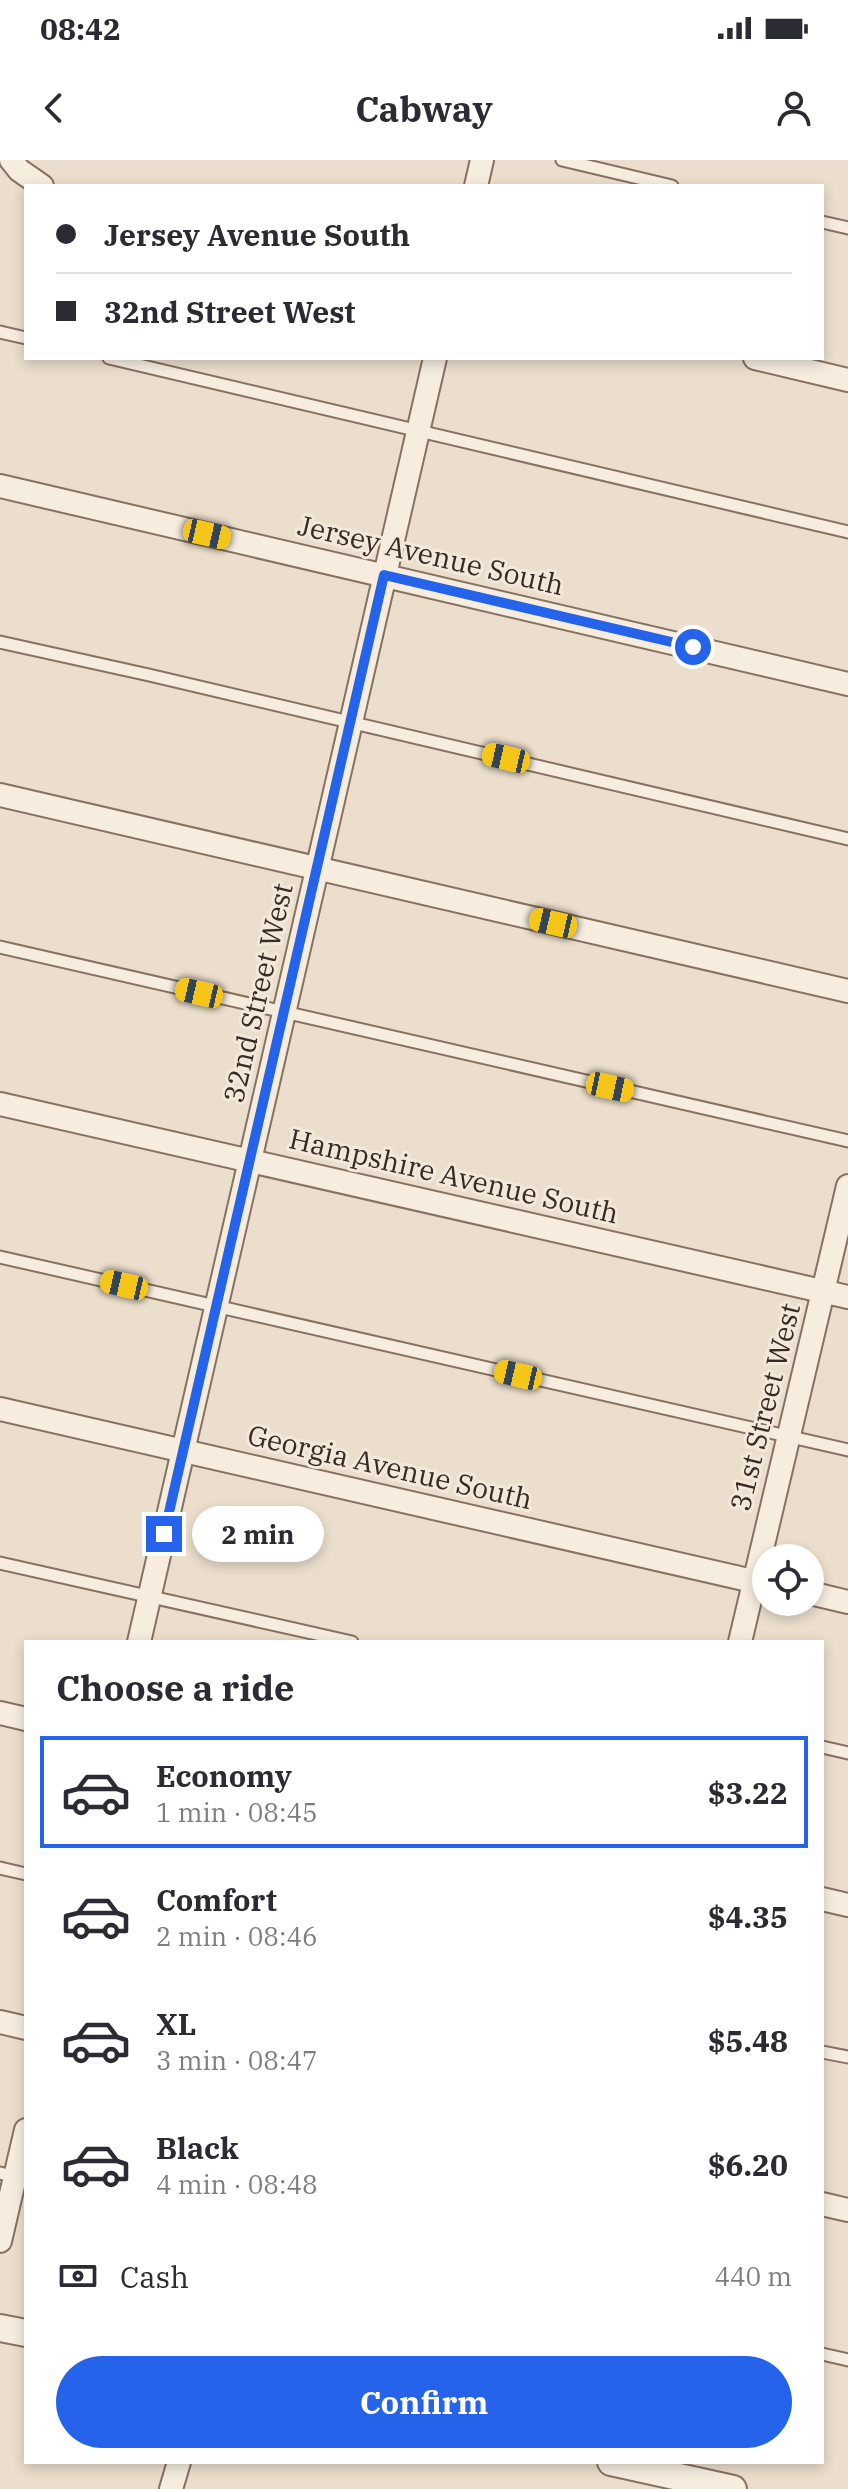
<!DOCTYPE html>
<meta charset="utf-8">
<style>
body{margin:0;font-family:"IBM Plex Serif",serif;background:#f2f2f3;color:#2b2b33;height:100vh;display:flex;flex-direction:column;font-size:30px;white-space:nowrap}
*{box-sizing:border-box;margin:0}
p{font-size:26px;color:#7c7c81}
.icon{flex:none;width:44px;height:44px;fill:none;stroke:currentColor;stroke-width:2;stroke-linecap:round;stroke-linejoin:round}
.map{position:relative;flex:1;overflow:hidden}
.drawer{position:absolute;left:24px;top:1480px;width:800px;height:824px;display:flex;flex-direction:column;background:#fff;border-radius:0px;box-shadow:0 4px 12px #0003}
.drawer>*{flex:none}
.hud{position:absolute;left:24px;top:24px;width:800px;height:176px;border-radius:0px;box-shadow:0 4px 12px #0003;display:grid;align-content:center;height:176px;padding:0 32px;background:#fff}
.buttons{position:absolute;left:752px;top:1384px;display:grid;gap:16px}
.buttons a{display:grid;place-items:center;width:72px;height:72px;border-radius:50%;background:#fff;box-shadow:0 4px 12px #0003;font-size:40px}
.end{position:absolute;width:36px;height:36px;margin:-18px;border:10px solid #2563eb;background:#fff;box-shadow:0 0 0 4px #fff}
.from{border-radius:50%}
.bubble{position:absolute;height:56px;border-radius:28px;background:#fff;box-shadow:0 4px 12px #0003;font-size:26px;font-weight:700;line-height:56px;text-align:center}
.car{position:absolute;width:24px;height:48px;margin:-24px -12px;border-radius:10px;box-shadow:0 0 6px 2px #0007;background:linear-gradient(#f5c518 24%,#345 0 40%,#f5c518 0 76%,#345 0 86%,#f5c518 0)}
.hud b{display:flex;align-items:center;gap:28px;height:76px;font-size:30px}
.hud b+b{border-top:2px solid #e1e1e2}
.hud i{width:20px;height:20px;background:#2b2b33}
ul{padding:0;list-style:none}
li{display:flex;align-items:center;gap:24px;height:112px;margin:0 16px 12px;padding:0 16px;border:4px solid transparent;border-radius:0px}
li div{flex:1}
li b{display:block;font-size:30px}
li em{font-style:normal;font-weight:700}
li.current{border-color:#2563eb}
li>.icon{width:72px;height:72px;stroke-width:1.5}
h2{padding:0 32px;font-size:36px;line-height:96px}
.pay{display:flex;align-items:center;gap:20px;height:88px;padding:0 32px;font-size:30px}
.pay p{margin-inline-start:auto}
.action{display:flex;gap:16px;margin-top:auto;padding:16px 32px}
.action a{flex:1;height:92px;border-radius:48px;background:#2563eb;color:#fff;font-size:32px;font-weight:700;line-height:92px;text-align:center}
.status{display:flex;justify-content:space-between;align-items:center;height:56px;padding:0 40px;background:#fff;direction:ltr}
.status svg{height:22px;fill:currentColor}
header{display:flex;justify-content:space-between;align-items:center;height:104px;padding:0 32px;background:#fff;font-size:36px;font-weight:700}
.map>svg:first-child{display:block}
.lines{fill:none;stroke-linecap:round;stroke-linejoin:round}
.service-casing{stroke:#877161;stroke-width:15}
.minor-casing{stroke:#877161;stroke-width:26}
.tertiary-casing{stroke:#877161;stroke-width:30}
.service{stroke:#f6eddf;stroke-width:11}
.minor{stroke:#f6eddf;stroke-width:22}
.tertiary{stroke:#f6eddf;stroke-width:26}
.route{stroke:#2563eb;stroke-width:10}
.labels{text-anchor:middle;stroke-width:6;stroke-linejoin:round;paint-order:stroke}
.street-label{font-size:28px;fill:#392b23;stroke:#f3e9db}
</style>
<div class="status"><b>08:42</b><svg viewBox="0 0 49 12"><path d="M0 12V9h3v3zM5 12V6h3v6zM10 12V3h3v9zM15 12V0h3v12zM26 1h20v11H26zM47 4h2v5h-2z"/></svg></div>
<header><svg class="icon" aria-label="back" viewBox="0 0 24 24"><path d="M15 5l-7 7 7 7"/></svg>Cabway<svg class="icon" aria-label="person" viewBox="0 0 24 24"><circle cx="12" cy="8" r="4"/><path d="M4 21q1-7 8-7t8 7"/></svg></header>
<div class="map">
<svg width="848" height="2329" viewBox="0 0 848 2329">
<rect width="100%" height="100%" fill="#ebdecc"/>
<g class="lines">
<defs>
<g id="service">
<polyline points="562,0 672,26"/>
<polyline points="822,62 848,68"/>
<polyline points="0,172 26,178"/>
<polyline points="109,198 848,372"/>
<polyline points="0,482 149,515 848,679"/>
<polyline points="0,787 848,981"/>
<polyline points="0,1097 848,1290"/>
<polyline points="0,1403 352,1482"/>
<polyline points="822,1587 848,1593"/>
<polyline points="0,1708 26,1714"/>
<polyline points="822,1892 848,1897"/>
<polyline points="0,2013 26,2019"/>
<polyline points="822,2194 848,2200"/>
</g>
<g id="minor">
<polyline points="11,0 19,10 42,26"/>
<polyline points="476,26 482,0"/>
<polyline points="755,198 848,220"/>
<polyline points="0,326 848,524"/>
<polyline points="0,635 848,831"/>
<polyline points="0,944 848,1137"/>
<polyline points="0,1249 766,1424"/>
<polyline points="810,1433 848,1442"/>
<polyline points="139,1482 435,198"/>
<polyline points="740,1482 848,1026"/>
<polyline points="0,1553 26,1559"/>
<polyline points="822,1739 848,1745"/>
<polyline points="0,1862 26,1868"/>
<polyline points="822,2044 848,2050"/>
<polyline points="0,2081 26,1970"/>
<polyline points="171,2329 179,2302"/>
</g>
<g id="tertiary">
<polyline points="0,2168 26,2173"/>
<polyline points="611,2302 733,2329"/>
</g>
</defs>
<use href="#service" class="service-casing"/>
<use href="#minor" class="minor-casing"/>
<use href="#tertiary" class="tertiary-casing"/>
<use href="#service" class="service"/>
<use href="#minor" class="minor"/>
<use href="#tertiary" class="tertiary"/>
</g>
<g class="lines">
<polyline class="route" points="164,1374 384,415 693,487"/>
</g>
<g class="labels">
<g class="street-label">
<text transform="translate(431 395) rotate(13)" y="10">Jersey Avenue South</text>
<text transform="translate(258 833) rotate(-77)" y="10">32nd Street West</text>
<text transform="translate(454 1016) rotate(13)" y="10">Hampshire Avenue South</text>
<text transform="translate(765 1247) rotate(-76)" y="10">31st Street West</text>
<text transform="translate(390 1307) rotate(13)" y="10">Georgia Avenue South</text>
</g>
</g>
</svg>
<div class="buttons">
<a><svg class="icon" aria-label="locate" viewBox="0 0 24 24"><circle cx="12" cy="12" r="6"/><path d="M12 2v4M12 18v4M2 12h4M18 12h4"/></svg></a>
</div>
<i class="end from" style="left:693px;top:487px"></i>
<i class="end" style="left:164px;top:1374px"></i>
<div class="bubble" style="left:192px;top:1346px;width:132px">2 min</div>
<i class="car" style="left:207px;top:374px;rotate:103deg"></i>
<i class="car" style="left:506px;top:598px;rotate:283deg"></i>
<i class="car" style="left:553px;top:763px;rotate:283deg"></i>
<i class="car" style="left:199px;top:833px;rotate:283deg"></i>
<i class="car" style="left:610px;top:927px;rotate:102deg"></i>
<i class="car" style="left:124px;top:1125px;rotate:283deg"></i>
<i class="car" style="left:518px;top:1215px;rotate:283deg"></i>
<div class="hud">
<b><i class="from"></i>Jersey Avenue South</b>
<b><i></i>32nd Street West</b>
</div>
<section class="drawer">
<h2>Choose a ride</h2>
<ul>
<li class="current"><svg class="icon" aria-label="car" viewBox="0 0 24 24"><path d="M5 17H2v-5l4-1 3-4h7l3 4 3 1v5h-3M9 17h6M6 11h13"/><circle cx="7" cy="17" r="2"/><circle cx="17" cy="17" r="2"/></svg><div><b>Economy</b><p>1 min · 08:45</p></div><em>$3.22</em></li>
<li><svg class="icon" aria-label="car" viewBox="0 0 24 24"><path d="M5 17H2v-5l4-1 3-4h7l3 4 3 1v5h-3M9 17h6M6 11h13"/><circle cx="7" cy="17" r="2"/><circle cx="17" cy="17" r="2"/></svg><div><b>Comfort</b><p>2 min · 08:46</p></div><em>$4.35</em></li>
<li><svg class="icon" aria-label="car" viewBox="0 0 24 24"><path d="M5 17H2v-5l4-1 3-4h7l3 4 3 1v5h-3M9 17h6M6 11h13"/><circle cx="7" cy="17" r="2"/><circle cx="17" cy="17" r="2"/></svg><div><b>XL</b><p>3 min · 08:47</p></div><em>$5.48</em></li>
<li><svg class="icon" aria-label="car" viewBox="0 0 24 24"><path d="M5 17H2v-5l4-1 3-4h7l3 4 3 1v5h-3M9 17h6M6 11h13"/><circle cx="7" cy="17" r="2"/><circle cx="17" cy="17" r="2"/></svg><div><b>Black</b><p>4 min · 08:48</p></div><em>$6.20</em></li>
</ul>
<div class="pay"><svg class="icon" aria-label="cash" viewBox="0 0 24 24"><path d="M3 7h18v10H3z"/><circle cx="12" cy="12" r="2"/></svg>Cash<p>440 m</p></div>
<div class="action"><a>Confirm</a></div>
</section>
</div>
